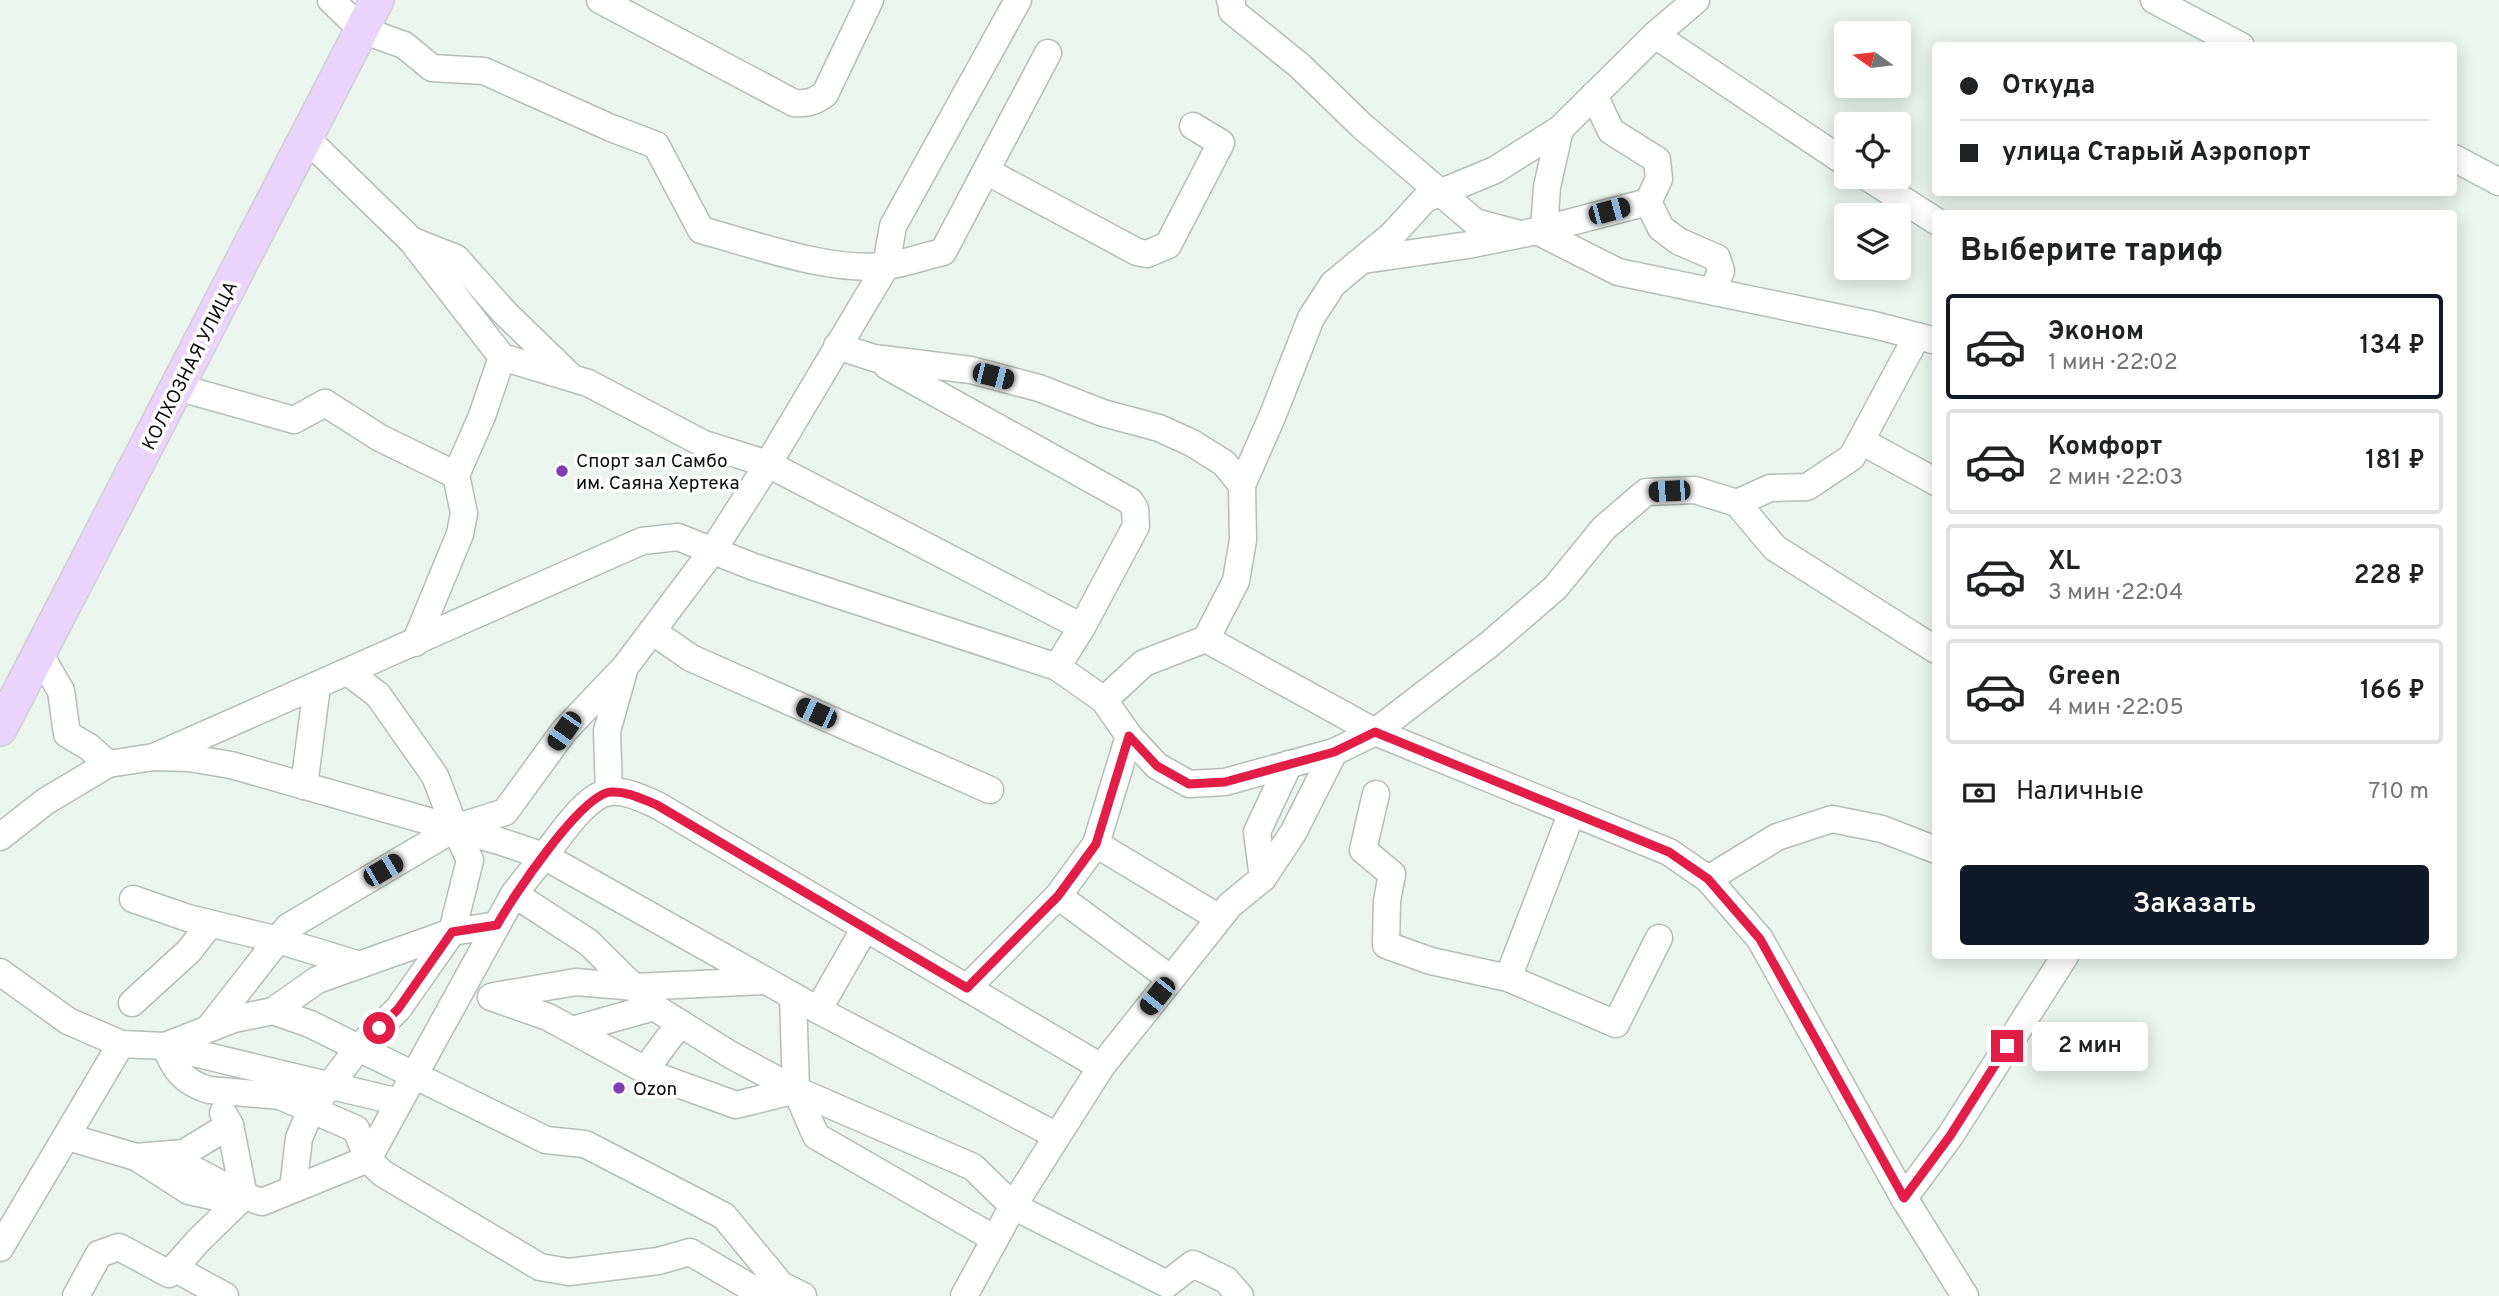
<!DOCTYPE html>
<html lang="ru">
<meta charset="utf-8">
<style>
body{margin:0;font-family:Overpass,sans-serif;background:#f6f6f6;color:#202124;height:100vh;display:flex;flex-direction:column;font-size:26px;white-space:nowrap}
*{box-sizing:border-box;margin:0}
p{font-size:23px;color:#757577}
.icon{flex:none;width:38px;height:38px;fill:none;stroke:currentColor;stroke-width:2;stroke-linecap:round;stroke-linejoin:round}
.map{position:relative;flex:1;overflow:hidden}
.side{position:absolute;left:1932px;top:210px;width:525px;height:749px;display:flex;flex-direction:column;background:#fff;border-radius:7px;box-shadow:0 4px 18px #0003}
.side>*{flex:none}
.banner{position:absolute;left:1932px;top:42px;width:525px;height:154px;border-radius:7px;box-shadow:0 4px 18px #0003;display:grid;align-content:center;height:154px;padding:0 28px;background:#fff}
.needle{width:46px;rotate:284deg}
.fabs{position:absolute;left:1834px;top:21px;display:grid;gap:14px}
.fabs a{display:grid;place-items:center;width:77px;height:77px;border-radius:7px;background:#fff;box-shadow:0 4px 18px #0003;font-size:35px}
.end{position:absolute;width:32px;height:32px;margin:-16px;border:9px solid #e11d48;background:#fff;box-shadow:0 0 0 4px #fff}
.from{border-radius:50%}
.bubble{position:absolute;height:49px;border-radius:7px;background:#fff;box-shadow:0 4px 18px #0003;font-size:23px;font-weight:600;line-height:49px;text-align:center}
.car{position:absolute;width:21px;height:42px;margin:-21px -10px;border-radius:9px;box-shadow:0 0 5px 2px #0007;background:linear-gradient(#222 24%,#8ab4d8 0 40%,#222 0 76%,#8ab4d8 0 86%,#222 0)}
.banner b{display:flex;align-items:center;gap:24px;height:66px;font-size:26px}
.banner b+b{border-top:2px solid #e0e0e0}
.banner i{width:18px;height:18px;background:#202124}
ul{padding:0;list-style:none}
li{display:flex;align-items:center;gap:21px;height:105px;margin:0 14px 10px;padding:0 14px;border:4px solid #e0e0e0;border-radius:7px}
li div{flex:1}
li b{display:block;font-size:26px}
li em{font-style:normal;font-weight:600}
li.active{border-color:#111827}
li>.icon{width:63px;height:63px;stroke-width:1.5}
h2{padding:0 28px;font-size:32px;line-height:84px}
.pay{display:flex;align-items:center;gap:18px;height:77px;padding:0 28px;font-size:26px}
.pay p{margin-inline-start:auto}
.primary-button{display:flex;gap:14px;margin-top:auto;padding:14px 28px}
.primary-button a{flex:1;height:80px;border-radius:7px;background:#111827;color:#fff;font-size:28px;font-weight:600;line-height:80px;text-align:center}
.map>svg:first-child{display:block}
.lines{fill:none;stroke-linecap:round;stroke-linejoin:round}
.minor-casing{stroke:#b4bdb6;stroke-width:29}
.major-casing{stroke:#cecfce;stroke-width:36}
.minor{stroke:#fff;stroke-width:26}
.major{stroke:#ead3fd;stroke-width:33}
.route{stroke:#e11d48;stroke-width:9}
.poi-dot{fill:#823cb0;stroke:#fff;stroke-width:2.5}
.labels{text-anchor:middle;stroke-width:7;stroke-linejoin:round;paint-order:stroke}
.street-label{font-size:19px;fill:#0b0e0c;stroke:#fff}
.poi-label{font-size:19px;fill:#0b0e0c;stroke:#fff;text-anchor:start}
</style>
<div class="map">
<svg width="2499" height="1296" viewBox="0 0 2499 1296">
<rect width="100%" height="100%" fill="#ebf4ed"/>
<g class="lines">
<defs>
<g id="minor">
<path d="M 331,0 L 362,30 L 404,45 L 432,68 L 484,71 L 611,128 L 656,145 L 701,230 C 756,245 829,272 885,266 C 904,264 924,256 943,252 L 1048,53"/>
<path d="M 600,0 L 794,103 C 807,104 814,102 825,94 L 870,0"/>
<polyline points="1230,0 1232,2 1232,11 1300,66 1362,126 1475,222 1516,233"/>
<polyline points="2154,0 2241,46"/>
<polyline points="1655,35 1846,163"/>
<polyline points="306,138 411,240 502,357 588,383 704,444 768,464 1082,627"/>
<polyline points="2454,158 2499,182"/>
<polyline points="986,171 1137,252 1147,254 1168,245 1221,143 1193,126"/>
<polyline points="1867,177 1936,221"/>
<polyline points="1648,202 1661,228 1678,241 1717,258 1721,271 1713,290"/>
<polyline points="1544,229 1547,187 1560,129"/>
<polyline points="1537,231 1648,202 1659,179 1657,160 1611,131 1594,95"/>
<polyline points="413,241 456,258 505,313 569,375"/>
<polyline points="1363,260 1468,245 1537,231 1618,272 1874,325 1936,341"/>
<polyline points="837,346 874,358 971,370 1039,388 1103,413 1159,428 1192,443 1224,463 1242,485 1243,540 1236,581 1206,639"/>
<polyline points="887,366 1130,501 1135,509 1136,526 1082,627 1057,667"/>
<polyline points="177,387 294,420 325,403 380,438 456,475 464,513 460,534 415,643"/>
<polyline points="1861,441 1936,482"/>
<polyline points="456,475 482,416 502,357"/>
<polyline points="1242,485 1272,417 1311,318 1333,284 1392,235 1425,199 1495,170 1560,129 1655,35 1696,0"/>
<polyline points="1737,503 1770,488 1807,487 1852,457 1917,336"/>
<polyline points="652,631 691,658 990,790"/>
<polyline points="39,653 61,691 67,734 89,747 108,764"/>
<polyline points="348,672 378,695 435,776 455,828 505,812 564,731 624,668"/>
<polyline points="1104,700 1144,663 1206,639 1375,732 1669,852 1708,879 1760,939 1904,1198 1965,1296"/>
<polyline points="154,757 642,541 678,537 754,567 1057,667 1104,700 1129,736 1157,766 1189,784 1225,782 1334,752 1375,732 1491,643 1555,588 1604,528 1646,492 1695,490 1737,503 1775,548 1936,650"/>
<polyline points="304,786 317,686"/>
<polyline points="609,792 607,731 625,667 713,550 768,464 886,266 893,226 1018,0"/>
<polyline points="1376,794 1363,850 1392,874 1387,901 1386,945 1431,961 1508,978"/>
<polyline points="1572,812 1508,978 1616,1024 1659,938"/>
<path d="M 0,837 L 46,801 L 108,764 L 154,757 L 189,758 L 231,765 L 499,841 L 544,856 C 559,838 585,795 610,792 C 626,790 643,799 657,805 L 1101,1067"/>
<polyline points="1096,844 1219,918"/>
<polyline points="1263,878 1257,832 1289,764"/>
<polyline points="1708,879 1777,837 1832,819 1882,829 1936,850"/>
<polyline points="514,894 588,942 654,1007 731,1055 796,1090 973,1167 1013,1206 1167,1284 1193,1264 1226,1280 1240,1296"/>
<polyline points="1058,896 1171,979"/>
<polyline points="133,899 188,918 278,940 360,965"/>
<polyline points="0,972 68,1021 121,1044 165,1046 234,1019 273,1011 310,1024 546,1140 585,1144 724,1216 781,1285 803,1296"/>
<polyline points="967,988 1058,896 1096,844 1129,736"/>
<polyline points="494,996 576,982 635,987 765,981"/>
<polyline points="793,996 796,1090 816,1136 995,1239"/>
<polyline points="491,997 548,1017 656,1076 736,1105 796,1090"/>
<polyline points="132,1003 189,951 210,924"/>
<polyline points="818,1010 865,928"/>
<polyline points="273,1011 317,980 452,932 497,925"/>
<polyline points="209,1028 288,927 455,828 470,860 452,932 398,1009 359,1047 311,1110 299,1138 293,1189"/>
<polyline points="572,1030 654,1007"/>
<polyline points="645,1070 680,1023"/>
<path d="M 399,1102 L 165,1046 C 175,1070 183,1082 209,1090 L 280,1096 L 356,1129 L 368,1159 L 382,1173 L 540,1267 L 569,1272 L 658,1261 L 690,1252 L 765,1296"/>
<polyline points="223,1113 230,1125 244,1196"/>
<polyline points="68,1137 136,1157 184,1153 230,1125"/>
<polyline points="166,1155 244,1196 262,1202 368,1159 514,894 544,856 818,1010 1057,1136"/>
<polyline points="136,1157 189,1191 235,1201"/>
<polyline points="1904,1198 1950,1136 2065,956"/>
<polyline points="0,1248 121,1044"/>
<polyline points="174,1268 225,1296"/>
<polyline points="76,1296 99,1254 119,1247 169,1274 198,1241 244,1196"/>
<polyline points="964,1296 1013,1206 1101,1067 1230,905 1263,878 1293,833 1334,752"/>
</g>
<polyline id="major" points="0,729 377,0"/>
</defs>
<use href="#minor" class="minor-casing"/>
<use href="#major" class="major-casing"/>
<use href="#minor" class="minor"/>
<use href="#major" class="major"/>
</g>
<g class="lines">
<path class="route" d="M 379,1028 L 398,1009 L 452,932 L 497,925 C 512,898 581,794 611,792 C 627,791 642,799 657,805 L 967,988 L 1058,896 L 1096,844 L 1129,736 L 1157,766 L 1189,784 L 1225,782 L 1334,752 L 1375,732 L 1669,852 L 1708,879 L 1760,939 L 1904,1198 L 1950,1136 L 2007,1046"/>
</g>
<g class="poi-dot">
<circle cx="562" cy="471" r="7"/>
<circle cx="619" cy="1088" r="7"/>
</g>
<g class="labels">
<g class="street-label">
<text transform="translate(189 365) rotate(-63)" y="7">КОЛХОЗНАЯ УЛИЦА</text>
</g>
<g class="poi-label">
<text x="576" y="467">Спорт зал Самбо<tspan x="576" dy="22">им. Саяна Хертека</tspan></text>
<text x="633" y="1095">Ozon</text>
</g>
</g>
</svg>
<div class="fabs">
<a><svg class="needle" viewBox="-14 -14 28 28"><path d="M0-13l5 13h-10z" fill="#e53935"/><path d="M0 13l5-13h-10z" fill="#757577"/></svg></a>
<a><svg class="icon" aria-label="locate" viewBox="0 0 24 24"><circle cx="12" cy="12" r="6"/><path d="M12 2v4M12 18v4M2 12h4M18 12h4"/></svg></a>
<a><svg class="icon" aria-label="layers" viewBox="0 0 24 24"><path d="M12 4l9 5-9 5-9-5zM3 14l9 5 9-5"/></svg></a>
</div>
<i class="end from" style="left:379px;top:1028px"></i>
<i class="end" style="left:2007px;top:1046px"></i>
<div class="bubble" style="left:2032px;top:1022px;width:116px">2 мин</div>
<i class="car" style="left:1609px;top:211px;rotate:75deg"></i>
<i class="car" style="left:993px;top:376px;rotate:104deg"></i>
<i class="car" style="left:1669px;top:491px;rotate:267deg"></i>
<i class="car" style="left:816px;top:713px;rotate:294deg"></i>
<i class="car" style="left:564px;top:731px;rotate:215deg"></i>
<i class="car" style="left:383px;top:870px;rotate:60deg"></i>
<i class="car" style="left:1157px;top:996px;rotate:219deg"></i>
<div class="banner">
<b><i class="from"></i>Откуда</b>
<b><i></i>улица Старый Аэропорт</b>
</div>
<section class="side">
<h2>Выберите тариф</h2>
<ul>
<li class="active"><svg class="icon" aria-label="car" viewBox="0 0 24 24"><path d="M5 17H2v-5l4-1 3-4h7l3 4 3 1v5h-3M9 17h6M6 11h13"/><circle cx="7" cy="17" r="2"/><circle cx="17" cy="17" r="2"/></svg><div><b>Эконом</b><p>1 мин · 22:02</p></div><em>134 ₽</em></li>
<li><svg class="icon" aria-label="car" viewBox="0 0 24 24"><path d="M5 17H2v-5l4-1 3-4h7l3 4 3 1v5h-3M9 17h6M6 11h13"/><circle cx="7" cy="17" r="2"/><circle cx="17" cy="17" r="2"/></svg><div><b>Комфорт</b><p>2 мин · 22:03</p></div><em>181 ₽</em></li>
<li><svg class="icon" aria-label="car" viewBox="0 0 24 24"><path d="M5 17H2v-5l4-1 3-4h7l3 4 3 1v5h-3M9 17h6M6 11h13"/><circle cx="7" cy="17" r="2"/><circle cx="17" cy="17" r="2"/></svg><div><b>XL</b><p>3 мин · 22:04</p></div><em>228 ₽</em></li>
<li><svg class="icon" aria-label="car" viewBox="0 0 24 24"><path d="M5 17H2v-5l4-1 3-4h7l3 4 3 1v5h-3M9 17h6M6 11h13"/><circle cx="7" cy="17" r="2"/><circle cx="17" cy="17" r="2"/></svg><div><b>Green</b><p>4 мин · 22:05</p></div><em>166 ₽</em></li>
</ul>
<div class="pay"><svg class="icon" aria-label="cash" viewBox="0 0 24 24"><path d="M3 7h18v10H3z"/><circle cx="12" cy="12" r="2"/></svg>Наличные<p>710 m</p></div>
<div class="primary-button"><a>Заказать</a></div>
</section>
</div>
